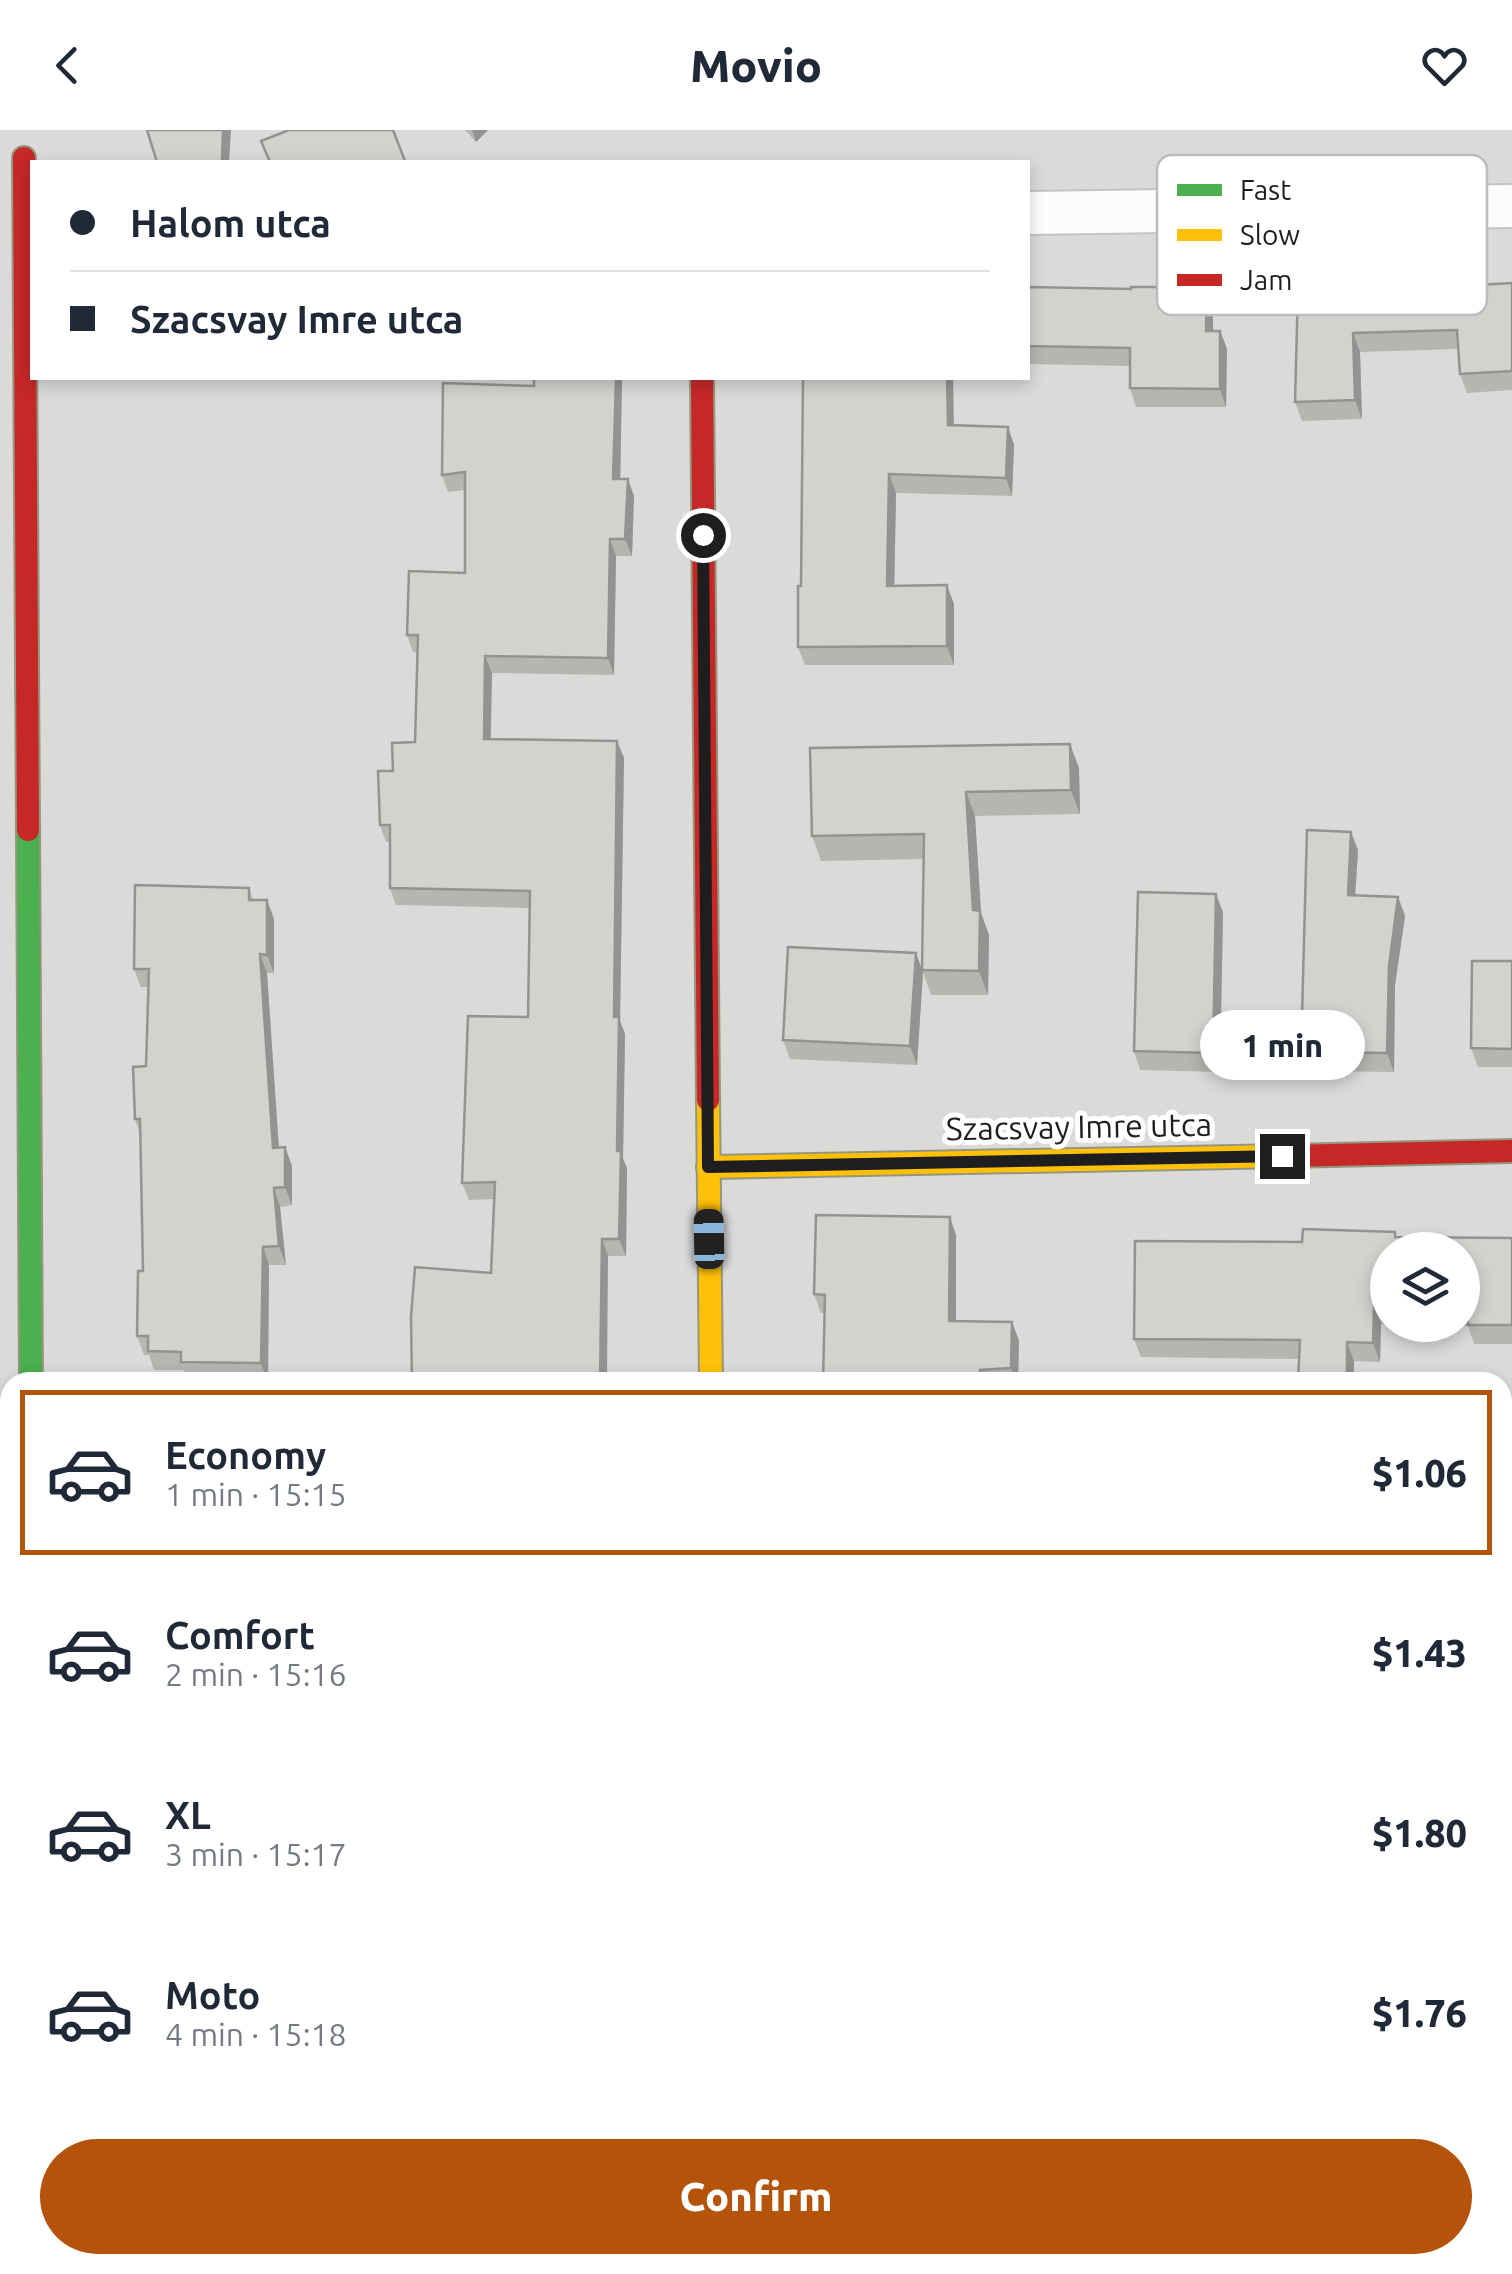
<!DOCTYPE html>
<meta charset="utf-8">
<style>
body{margin:0;font-family:Ubuntu,sans-serif;background:#f2f2f3;color:#1f2937;height:100vh;display:flex;flex-direction:column;font-size:38px;white-space:nowrap}
*{box-sizing:border-box;margin:0}
p{font-size:32px;color:#747a83}
.icon{flex:none;width:55px;height:55px;fill:none;stroke:currentColor;stroke-width:2;stroke-linecap:round;stroke-linejoin:round}
.map{position:relative;flex:1;overflow:hidden}
.side{position:absolute;left:0px;top:1242px;width:1512px;height:902px;display:flex;flex-direction:column;background:#fff;border-radius:30px 30px 0 0;box-shadow:0 5px 15px #0003}
.side>*{flex:none}
.hud{position:absolute;left:30px;top:30px;width:1000px;height:220px;border-radius:0px;box-shadow:0 5px 15px #0003;display:grid;align-content:center;height:220px;padding:0 40px;background:#fff}
.controls{position:absolute;left:1370px;top:1102px;display:grid;gap:20px}
.controls a{display:grid;place-items:center;width:110px;height:110px;border-radius:50%;background:#fff;box-shadow:0 5px 15px #0003;font-size:50px}
.end{position:absolute;width:45px;height:45px;margin:-22px;border:12px solid #1e1e1e;background:#fff;box-shadow:0 0 0 5px #fff}
.from{border-radius:50%}
.bubble{position:absolute;height:70px;border-radius:35px;background:#fff;box-shadow:0 5px 15px #0003;font-size:32px;font-weight:800;line-height:70px;text-align:center}
.car{position:absolute;width:30px;height:60px;margin:-30px -15px;border-radius:12px;box-shadow:0 0 8px 2px #0007;background:linear-gradient(#222 24%,#8ab4d8 0 40%,#222 0 76%,#8ab4d8 0 86%,#222 0)}
.hud b{display:flex;align-items:center;gap:35px;height:95px;font-size:38px}
.hud b+b{border-top:2px solid #e0e1e3}
.hud i{width:25px;height:25px;background:#1f2937}
ul{padding:18px 0 0;list-style:none}
li{display:flex;align-items:center;gap:30px;height:165px;margin:0 20px 15px;padding:0 20px;border:5px solid transparent;border-radius:0px}
li div{flex:1}
li b{display:block;font-size:38px}
li em{font-style:normal;font-weight:800}
li.selected{border-color:#b45309}
li>.icon{width:90px;height:90px;stroke-width:1.5}
.action{display:flex;gap:20px;margin-top:auto;padding:20px 40px}
.action a{flex:1;height:115px;border-radius:60px;background:#b45309;color:#fff;font-size:40px;font-weight:800;line-height:115px;text-align:center}
header{display:flex;justify-content:space-between;align-items:center;height:130px;padding:0 40px;background:#fff;font-size:45px;font-weight:800}
.map>svg:first-child{display:block}
.residential{fill:#dbdad8;fill-rule:evenodd}
.lines{fill:none;stroke-linecap:round;stroke-linejoin:round}
.street-casing{stroke:#c5c4c2;stroke-width:46}
.fast-casing{stroke:#95967e;stroke-width:26}
.slow-casing{stroke:#95967e;stroke-width:26}
.jam-casing{stroke:#95967e;stroke-width:26}
.street{stroke:#fcfcfb;stroke-width:42}
.fast{stroke:#4caf50;stroke-width:22}
.slow{stroke:#ffc107;stroke-width:22}
.jam{stroke:#c62828;stroke-width:22}
.wall{fill:#b6b5b2}
.shaded-wall{fill:#949391}
.building{fill:#d4d2cf;stroke:#949391;stroke-width:2.5}
.route{stroke:#1e1e1e;stroke-width:12}
.labels{text-anchor:middle;stroke-width:10;stroke-linejoin:round;paint-order:stroke}
.street-label{font-size:32px;fill:#1e1e1e;stroke:#fff}
.key{fill:#fff;stroke:#bcbcbc;stroke-width:2.5}
.key-label{font-size:28px;fill:#1e1e1e}
</style>
<header><svg class="icon" aria-label="back" viewBox="0 0 24 24"><path d="M15 5l-7 7 7 7"/></svg>Movio<svg class="icon" aria-label="heart" viewBox="0 0 24 24"><path d="M12 20l-8-8c-3-5 5-10 8-4 3-6 11-1 8 4z"/></svg></header>
<div class="map">
<svg width="1512" height="2144" viewBox="0 0 1512 2144">
<rect width="100%" height="100%" fill="#eceae6"/>
<path class="residential" d="M 0,0 L 1512,0 L 1512,2144 L 0,2144 ZM 32,32 L 1028,32 L 1028,248 L 32,248 ZM 1388,1120 L 1462,1120 L 1462,1195 L 1388,1195 ZM 10,1252 L 1502,1252 L 1502,2135 L 10,2135 Z"/>
<g class="lines">
<defs>
<g id="street">
<polyline points="1028,83 1512,76"/>
<polyline points="1502,1960 1512,1960"/>
<polyline points="0,1993 10,1993"/>
<polyline points="36,2135 36,2144"/>
<polyline points="720,2144 721,2135"/>
</g>
<polyline id="fast" points="28,700 31,1252"/>
<g id="slow">
<polyline points="708,970 711,1252"/>
<polyline points="708,1037 1286,1026"/>
</g>
<g id="jam">
<polyline points="24,28 28,700"/>
<polyline points="702,248 708,970"/>
<polyline points="1286,1026 1512,1021"/>
</g>
</defs>
<use href="#street" class="street-casing"/>
<use href="#fast" class="fast-casing"/>
<use href="#slow" class="slow-casing"/>
<use href="#jam" class="jam-casing"/>
<use href="#street" class="street"/>
<use href="#fast" class="fast"/>
<use href="#slow" class="slow"/>
<use href="#jam" class="jam"/>
</g>
<g class="wall">
<polygon points="465,0 488,0 476,12"/>
<polygon points="1512,153 1512,260 1467,263 1460,244 1458,219 1360,222 1362,289 1302,291 1295,272 1298,158 1427,158"/>
<polygon points="1028,157 1213,176 1213,201 1220,201 1227,219 1226,277 1136,277 1130,258 1130,236 1028,234"/>
<polygon points="622,248 620,349 634,366 632,426 616,426 614,545 492,543 491,609 617,611 624,628 620,891 625,904 623,1029 627,1038 626,1126 608,1126 491,1143 495,1069 469,1070 462,1053 528,887 530,778 396,775 390,758 390,712 386,712 380,695 393,641 415,612 418,522 413,522 407,505 465,443 465,360 448,362 442,345 534,256"/>
<polygon points="802,248 953,248 954,296 1008,297 1014,315 1012,366 896,363 894,455 954,474 954,535 805,535 798,517 801,456 803,252"/>
<polygon points="810,618 1079,638 1080,684 975,686 981,783 989,805 988,865 931,865 923,842 917,935 790,929 783,910 922,840 924,729 821,731 812,706"/>
<polygon points="1358,720 1355,765 1398,767 1405,786 1395,855 1394,942 1308,941 1301,922"/>
<polygon points="249,758 253,770 274,789 274,843 267,843 279,1018 285,1017 292,1036 292,1075 280,1077 286,1135 269,1135 268,1251 188,1250 184,1240 154,1240 149,1225 144,1225 137,1206 143,1141 141,1006 135,989 146,936 149,857 141,857 134,839"/>
<polygon points="1223,782 1220,942 1140,940 1134,921"/>
<polygon points="1512,831 1512,937 1478,937 1471,918"/>
<polygon points="1395,1102 1397,1107 1512,1108 1512,1214 1474,1214 1468,1196 1423,1195 1462,1195 1462,1120 1388,1120 1388,1194 1381,1194 1380,1232 1299,1229 1141,1227 1134,1209 1302,1112"/>
<polygon points="956,1105 956,1191 1012,1192 1019,1211 1018,1252 823,1252 825,1183 821,1183 814,1164"/>
<rect x="1502" y="1766" width="10" height="128"/>
<polygon points="131,2135 232,2135 232,2144 134,2144"/>
<rect x="940" y="2135" width="119" height="9"/>
</g>
<g class="shaded-wall">
<polygon points="223,0 231,0 229,32 222,32"/>
<polygon points="472,0 488,0 476,12"/>
<polygon points="1207,157 1213,176 1213,219 1206,201"/>
<polygon points="1220,201 1227,219 1226,277 1220,259"/>
<polygon points="1353,203 1360,222 1362,289 1355,270"/>
<polygon points="616,248 622,248 620,366 613,349"/>
<polygon points="947,248 953,248 954,314 948,295"/>
<polygon points="1008,297 1014,315 1012,366 1006,348"/>
<polygon points="889,344 896,363 894,474 887,456"/>
<polygon points="628,349 634,366 632,426 625,409"/>
<polygon points="610,409 616,426 614,545 608,528"/>
<polygon points="947,455 954,474 954,535 947,516"/>
<polygon points="485,526 492,543 490,626 484,609"/>
<polygon points="617,611 624,628 620,891 625,904 623,1029 627,1038 626,1126 619,1109 614,887"/>
<polygon points="1070,614 1079,638 1080,684 1071,660"/>
<polygon points="966,662 975,686 981,783 989,805 988,865 979,841 973,780"/>
<polygon points="1351,702 1358,720 1354,784 1348,765"/>
<polygon points="1216,764 1223,782 1220,942 1213,923"/>
<polygon points="1398,767 1405,786 1395,855 1394,942 1387,923 1389,836"/>
<polygon points="267,770 274,789 274,843 267,825"/>
<polygon points="916,823 923,842 917,935 910,916"/>
<polygon points="260,824 267,843 280,1036 273,1018"/>
<polygon points="285,1017 292,1036 292,1075 285,1057"/>
<polygon points="274,1058 280,1077 286,1135 279,1116"/>
<polygon points="950,1087 956,1105 956,1210 949,1191"/>
<polygon points="602,1109 608,1126 607,1252 600,1252"/>
<polygon points="263,1117 269,1135 268,1251 261,1233"/>
<polygon points="1374,1175 1381,1194 1380,1232 1373,1213"/>
<polygon points="1012,1192 1019,1211 1018,1252 1017,1252 1011,1238"/>
<polygon points="1347,1212 1354,1231 1354,1252 1347,1252"/>
<rect x="225" y="2135" width="7" height="9"/>
<rect x="632" y="2135" width="8" height="9"/>
<polygon points="1051,2135 1059,2135 1059,2144 1054,2144"/>
<polygon points="1369,2135 1378,2135 1378,2144 1370,2144"/>
</g>
<g class="building">
<polygon points="147,0 223,0 222,32 157,32"/>
<polygon points="289,0 393,0 405,31 401,32 270,32 261,11"/>
<polygon points="1512,153 1512,241 1460,244 1457,200 1353,203 1355,270 1295,272 1298,158 1425,154 1425,158"/>
<polygon points="1028,157 1131,159 1131,157 1207,157 1206,201 1220,201 1220,259 1130,258 1130,218 1028,216"/>
<polygon points="534,248 616,248 613,349 628,349 625,409 610,409 608,528 485,526 484,609 617,611 614,887 619,887 617,1021 621,1021 619,1109 602,1109 600,1252 412,1252 411,1187 415,1137 491,1143 495,1052 462,1053 468,886 528,887 530,761 390,758 390,695 380,695 378,641 393,641 392,613 415,612 418,505 407,505 409,441 465,443 465,342 442,345 443,253 534,256"/>
<polygon points="803,248 947,248 948,295 1008,297 1006,348 889,344 887,456 947,455 947,516 798,517 798,456 801,456"/>
<polygon points="1070,614 1071,660 966,662 973,780 980,781 979,841 922,840 924,704 812,706 810,618"/>
<polygon points="1307,700 1351,702 1348,765 1398,767 1389,836 1387,923 1301,922"/>
<polygon points="135,755 249,758 249,770 267,770 267,825 260,824 273,1018 285,1017 285,1057 274,1058 279,1116 263,1117 261,1233 181,1232 181,1222 148,1221 148,1206 137,1206 138,1141 143,1141 140,989 135,989 133,937 146,936 149,839 134,839"/>
<polygon points="1138,762 1216,764 1213,923 1134,921"/>
<polygon points="788,817 916,823 910,916 783,910"/>
<polygon points="1472,831 1512,831 1512,919 1471,918"/>
<polygon points="816,1085 950,1087 949,1191 1012,1192 1011,1238 980,1240 979,1252 823,1252 825,1165 814,1164"/>
<polygon points="1303,1099 1395,1102 1395,1107 1512,1108 1512,1195 1468,1195 1468,1177 1462,1177 1462,1120 1388,1120 1388,1175 1374,1175 1373,1213 1347,1212 1347,1252 1298,1252 1300,1210 1134,1209 1135,1111 1302,1112"/>
<rect x="1502" y="1766" width="10" height="106"/>
<polygon points="1502,2067 1512,2067 1512,2144 1478,2144 1478,2135 1502,2135"/>
<polygon points="131,2135 225,2135 225,2144 152,2144 152,2138 131,2138"/>
<rect x="529" y="2135" width="103" height="9"/>
<rect x="940" y="2135" width="95" height="9"/>
<polygon points="1151,2135 1369,2135 1370,2144 1151,2144"/>
</g>
<g class="lines">
<polyline class="route" points="703,405 708,1037 1282,1026"/>
</g>
<g class="labels">
<g class="street-label">
<text transform="translate(1079 997) rotate(-1)" y="11">Szacsvay Imre utca</text>
</g>
</g>
<rect x="1157" y="25" width="330" height="160" rx="15" class="key"/>
<rect x="1177" y="54" width="45" height="12" fill="#4caf50"/>
<rect x="1177" y="99" width="45" height="12" fill="#ffc107"/>
<rect x="1177" y="144" width="45" height="12" fill="#c62828"/>
<g class="key-label">
<text x="1240" y="70">Fast</text>
<text x="1240" y="115">Slow</text>
<text x="1240" y="160">Jam</text>
</g>
</svg>
<div class="controls">
<a><svg class="icon" aria-label="layers" viewBox="0 0 24 24"><path d="M12 4l9 5-9 5-9-5zM3 14l9 5 9-5"/></svg></a>
</div>
<i class="end from" style="left:703px;top:405px"></i>
<i class="end" style="left:1282px;top:1026px"></i>
<div class="bubble" style="left:1200px;top:880px;width:165px">1 min</div>
<i class="car" style="left:709px;top:1109px;rotate:359deg"></i>
<div class="hud">
<b><i class="from"></i>Halom utca</b>
<b><i></i>Szacsvay Imre utca</b>
</div>
<section class="side">
<ul>
<li class="selected"><svg class="icon" aria-label="car" viewBox="0 0 24 24"><path d="M5 17H2v-5l4-1 3-4h7l3 4 3 1v5h-3M9 17h6M6 11h13"/><circle cx="7" cy="17" r="2"/><circle cx="17" cy="17" r="2"/></svg><div><b>Economy</b><p>1 min · 15:15</p></div><em>$1.06</em></li>
<li><svg class="icon" aria-label="car" viewBox="0 0 24 24"><path d="M5 17H2v-5l4-1 3-4h7l3 4 3 1v5h-3M9 17h6M6 11h13"/><circle cx="7" cy="17" r="2"/><circle cx="17" cy="17" r="2"/></svg><div><b>Comfort</b><p>2 min · 15:16</p></div><em>$1.43</em></li>
<li><svg class="icon" aria-label="car" viewBox="0 0 24 24"><path d="M5 17H2v-5l4-1 3-4h7l3 4 3 1v5h-3M9 17h6M6 11h13"/><circle cx="7" cy="17" r="2"/><circle cx="17" cy="17" r="2"/></svg><div><b>XL</b><p>3 min · 15:17</p></div><em>$1.80</em></li>
<li><svg class="icon" aria-label="car" viewBox="0 0 24 24"><path d="M5 17H2v-5l4-1 3-4h7l3 4 3 1v5h-3M9 17h6M6 11h13"/><circle cx="7" cy="17" r="2"/><circle cx="17" cy="17" r="2"/></svg><div><b>Moto</b><p>4 min · 15:18</p></div><em>$1.76</em></li>
</ul>
<div class="action"><a>Confirm</a></div>
</section>
</div>
